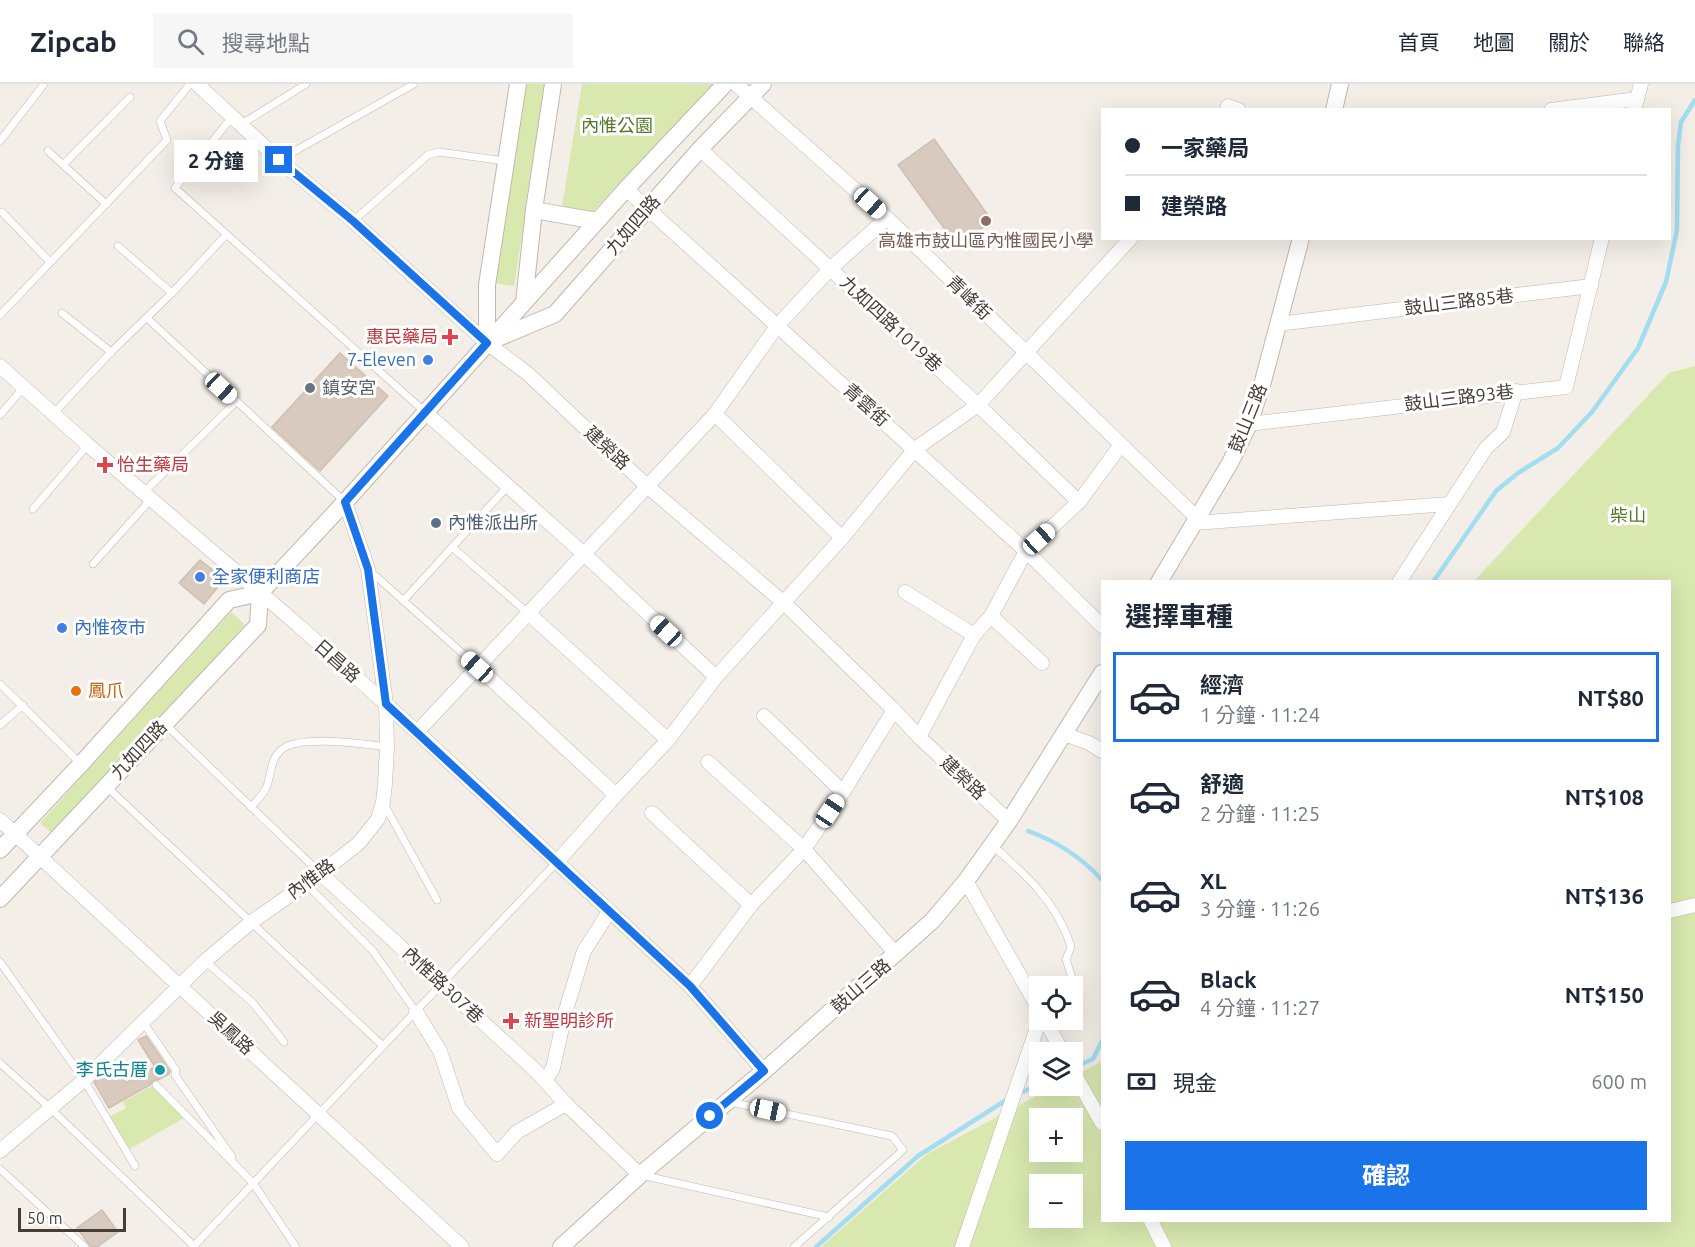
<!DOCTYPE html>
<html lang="zh-TW">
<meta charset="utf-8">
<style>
body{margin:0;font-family:Ubuntu,"Noto Sans TC",sans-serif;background:#f6f6f7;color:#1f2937;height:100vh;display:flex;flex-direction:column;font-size:22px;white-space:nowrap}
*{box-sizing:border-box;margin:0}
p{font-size:20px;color:#747a83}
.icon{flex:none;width:33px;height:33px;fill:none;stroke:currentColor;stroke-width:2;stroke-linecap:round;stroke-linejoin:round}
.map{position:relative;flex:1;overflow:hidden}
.details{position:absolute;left:1101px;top:496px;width:570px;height:642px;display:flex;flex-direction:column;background:#fff;border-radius:0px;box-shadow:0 6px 24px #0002}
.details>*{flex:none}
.banner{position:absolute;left:1101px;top:24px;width:570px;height:132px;border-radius:0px;box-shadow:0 6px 24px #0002;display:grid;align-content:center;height:132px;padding:0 24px;background:#fff}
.fabs{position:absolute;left:1029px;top:892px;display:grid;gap:12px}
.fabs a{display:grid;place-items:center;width:54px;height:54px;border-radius:0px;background:#fff;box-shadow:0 6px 24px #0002;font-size:30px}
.scale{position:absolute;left:18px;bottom:15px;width:108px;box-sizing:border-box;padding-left:6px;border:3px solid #463d36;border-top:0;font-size:16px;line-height:21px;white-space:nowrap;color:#463d36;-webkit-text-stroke:4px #fff;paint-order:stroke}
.end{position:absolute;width:27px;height:27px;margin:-14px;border:8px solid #1a73e8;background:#fff;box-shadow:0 0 0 3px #fff}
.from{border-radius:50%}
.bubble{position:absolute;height:42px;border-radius:0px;background:#fff;box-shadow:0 6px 24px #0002;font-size:20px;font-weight:700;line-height:42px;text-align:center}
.car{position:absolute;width:18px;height:36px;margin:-18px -9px;border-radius:8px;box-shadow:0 0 4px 2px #0007;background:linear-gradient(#fff 24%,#345 0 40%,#fff 0 76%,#345 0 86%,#fff 0)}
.banner b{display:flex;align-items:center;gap:21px;height:57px;font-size:22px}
.banner b+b{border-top:2px solid #e0e1e3}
.banner i{width:15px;height:15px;background:#1f2937}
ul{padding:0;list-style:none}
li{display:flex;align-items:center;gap:18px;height:90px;margin:0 12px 9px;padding:0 12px;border:3px solid transparent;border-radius:0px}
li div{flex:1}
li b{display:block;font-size:22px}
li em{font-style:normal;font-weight:700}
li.current{border-color:#1a73e8}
li>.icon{width:54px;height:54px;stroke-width:1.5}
h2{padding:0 24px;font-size:27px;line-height:72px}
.pay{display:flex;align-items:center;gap:15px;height:66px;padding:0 24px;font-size:22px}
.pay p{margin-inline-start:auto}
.cta{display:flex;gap:12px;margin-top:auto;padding:12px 24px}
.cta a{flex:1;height:69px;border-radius:0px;background:#1a73e8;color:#fff;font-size:24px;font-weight:700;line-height:69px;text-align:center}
header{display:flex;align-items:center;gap:36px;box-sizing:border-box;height:84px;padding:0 30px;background:#fff;border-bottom:2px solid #e0e1e3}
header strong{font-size:28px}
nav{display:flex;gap:33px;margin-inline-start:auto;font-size:21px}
.search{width:420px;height:54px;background:#f6f6f7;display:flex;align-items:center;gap:15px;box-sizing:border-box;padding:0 21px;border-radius:0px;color:#747a83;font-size:22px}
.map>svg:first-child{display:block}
.green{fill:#d8e8af;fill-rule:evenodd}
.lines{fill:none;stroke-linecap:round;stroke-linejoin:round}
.stream{stroke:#a3ddf1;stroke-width:4.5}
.building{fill:#d8cabf;stroke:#d0beaf;stroke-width:1.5}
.service-casing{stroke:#c2b7ac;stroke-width:8}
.minor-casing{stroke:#c2b7ac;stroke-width:15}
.tertiary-casing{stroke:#c2b7ac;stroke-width:18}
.service{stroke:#fff;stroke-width:7}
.minor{stroke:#fff;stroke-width:14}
.tertiary{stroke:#fff;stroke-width:16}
.route{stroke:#1a73e8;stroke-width:8}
.education-dot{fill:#8d6e63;stroke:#fff;stroke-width:2}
.health-dot{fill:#e0444e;stroke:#fff;stroke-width:2}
.shop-dot{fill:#3f7fe0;stroke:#fff;stroke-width:2}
.worship-dot{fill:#6b7280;stroke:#fff;stroke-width:2}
.service-dot{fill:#5c6f8a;stroke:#fff;stroke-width:2}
.food-dot{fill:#e8710a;stroke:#fff;stroke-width:2}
.culture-dot{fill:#0f9aa8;stroke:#fff;stroke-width:2}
.labels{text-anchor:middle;stroke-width:6;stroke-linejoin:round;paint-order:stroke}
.park-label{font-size:18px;fill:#547928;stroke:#fff}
.street-label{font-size:18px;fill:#463d36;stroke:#fff}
.education-label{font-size:18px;fill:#785e54;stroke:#fff}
.health-label{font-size:18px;fill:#be3a42;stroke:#fff;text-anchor:start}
.shop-label{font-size:18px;fill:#366cbe;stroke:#fff;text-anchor:start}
.worship-label{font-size:18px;fill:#5b616d;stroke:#fff;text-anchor:start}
.service-label{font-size:18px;fill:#4e5e75;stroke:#fff;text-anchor:start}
.food-label{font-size:18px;fill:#c56008;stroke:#fff;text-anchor:start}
.culture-label{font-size:18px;fill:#0d838f;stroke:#fff;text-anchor:end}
</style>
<header>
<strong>Zipcab</strong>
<div class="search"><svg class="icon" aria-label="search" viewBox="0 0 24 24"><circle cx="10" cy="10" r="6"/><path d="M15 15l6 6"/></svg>搜尋地點</div>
<nav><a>首頁</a><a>地圖</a><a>關於</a><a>聯絡</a></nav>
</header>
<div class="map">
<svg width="1695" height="1163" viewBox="0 0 1695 1163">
<rect width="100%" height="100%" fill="#f3eee7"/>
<g class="green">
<polygon points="525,0 546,0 514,202 494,199"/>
<polygon points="582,0 713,0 592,128 562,123"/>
<path d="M 1695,282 L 1695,1163 L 821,1163 L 927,1070 L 1055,1002 L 1072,1002 L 1073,993 L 1102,977 L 1102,1137 L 1670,1137 L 1670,498 L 1473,498 L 1669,289 ZM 1040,1035 L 1072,1035 L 1072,1068 L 1040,1068 ZM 1040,1101 L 1072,1101 L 1072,1134 L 1040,1134 Z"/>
<polygon points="231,528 245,541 54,751 40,739"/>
<polygon points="152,1002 184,1034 128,1066 109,1033 126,1024 123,1018"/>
</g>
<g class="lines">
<g class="stream">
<polyline points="1433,498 1496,407 1518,389 1558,364 1592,328 1638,264 1666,198 1677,146 1678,62 1681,38 1695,16"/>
<path d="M 1028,747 C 1056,757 1082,774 1102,796"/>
<polyline points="1072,984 1093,975 1102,957"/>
<polyline points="1018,1010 1040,1000"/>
<polyline points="816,1163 918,1072 1011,1013"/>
</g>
</g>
<g class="building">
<polygon points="934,55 992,137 957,162 898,81"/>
<polygon points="340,269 388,312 320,387 272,343"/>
<polygon points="200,476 215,488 217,504 204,520 179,499"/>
<polygon points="146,952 170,987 169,990 158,996 154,996 150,1001 109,1024 94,998 115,981 126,999 155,983 138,956"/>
<polygon points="102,1126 118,1148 97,1163 91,1163 77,1144"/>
</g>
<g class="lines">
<defs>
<g id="service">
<polyline points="232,33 175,104 425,328"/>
<polyline points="240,41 306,0"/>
<polyline points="0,57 44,0"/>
<polyline points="48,67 106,120"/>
<polyline points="279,76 414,0"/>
<polyline points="64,80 130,13"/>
<polyline points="2,128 50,178"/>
<polyline points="353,137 428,71 439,68 505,77"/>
<polyline points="118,162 172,209"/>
<polyline points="62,229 111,268"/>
<polyline points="0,231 167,56 160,37 190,0"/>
<polyline points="147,234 345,418"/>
<polyline points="53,330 111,268 172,209 226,151"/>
<polyline points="0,331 24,303"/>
<polyline points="144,408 236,318"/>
<polyline points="33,425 88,361"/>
<polyline points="452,463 528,529"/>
<polyline points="93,480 152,414"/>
<polyline points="370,487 478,583"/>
<polyline points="403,517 508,402"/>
<polyline points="0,600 81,680"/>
<polyline points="0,641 23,621"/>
<polyline points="166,641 320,789"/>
<polyline points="107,703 383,962"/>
<polyline points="384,720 437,816"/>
<path d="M 251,723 C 256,717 263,711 266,704 C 272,691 269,677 281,666 C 298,650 364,660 387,663"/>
<path d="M 992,761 C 1025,790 1058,819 1071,863 L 1066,875 L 1072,894"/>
<polyline points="306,800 373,867 416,928"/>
<polyline points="205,877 253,919 284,958"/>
<polyline points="0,878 84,996 135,1082"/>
<polyline points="143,938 176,986 175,991 232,1073"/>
<polyline points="0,979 50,1024 195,1163"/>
<polyline points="156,1001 253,1099 296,1163"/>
<polyline points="730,1018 892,1052 903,1066 794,1163"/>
<polyline points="0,1085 85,1163"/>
<polyline points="641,1091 829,1133"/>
<polyline points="193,1163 556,779"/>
</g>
<g id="minor">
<polyline points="197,0 279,76 353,137 487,259 527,289 647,402 783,518 894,626 919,653 1009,737"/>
<polyline points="736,0 887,134 1197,434"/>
<polyline points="1227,26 1228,22 1239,26"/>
<polyline points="1551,26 1637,15"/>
<polyline points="1634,26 1641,0"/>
<polyline points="700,65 978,321 1079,418"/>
<polyline points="626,105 1026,467 1102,542"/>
<polyline points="1278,240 1591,202"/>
<polyline points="0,282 88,361 298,541 417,648 690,902 764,987"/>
<polyline points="425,328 584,470 716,593"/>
<polyline points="715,330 777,242 831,184 887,134"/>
<polyline points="1249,340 1566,303 1602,154"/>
<polyline points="1194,439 1449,420"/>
<polyline points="1399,498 1486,364 1503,348 1516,307"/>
<polyline points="905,508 974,551"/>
<polyline points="528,529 668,656"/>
<polyline points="991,532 1042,579"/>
<polyline points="478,583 616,711 556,779"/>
<polyline points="764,632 843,708"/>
<polyline points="417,648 715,330 842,454"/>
<polyline points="1064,650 1089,659 1102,667"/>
<polyline points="919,653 974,551 991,532 1026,467 1079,418 1120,362"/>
<polyline points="708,678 804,765 896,870"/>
<polyline points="616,711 668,656 716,593 842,454 915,365 978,321 1131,154"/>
<polyline points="652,729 751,821"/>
<polyline points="0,736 462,1163"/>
<polyline points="320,789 536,987 566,1020 640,1091"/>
<polyline points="966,797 1040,927"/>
<polyline points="1670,827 1695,821"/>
<polyline points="690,902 751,821 804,765 843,708 894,626"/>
<polyline points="416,928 440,967 459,1024 497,1070 517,1048 566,1020"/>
<polyline points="1045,936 1063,969"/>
<polyline points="1072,986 1102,1039"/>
<polyline points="545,997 553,984 566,926 584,867 609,828"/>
<polyline points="0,1067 84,996 205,877 250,839 306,800 358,760 378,735 383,718 385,700 387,663 386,620 368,485 345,418"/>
<polyline points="1151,1137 1164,1163"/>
<polyline points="962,1163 1040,935"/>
</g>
<g id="tertiary">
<polyline points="1334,26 1340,0"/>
<polyline points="534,126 597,137"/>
<polyline points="524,218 534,126 553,0"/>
<polyline points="493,256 555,230 700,65 763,0"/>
<polyline points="487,259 487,201 518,0"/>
<polyline points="1159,498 1230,379 1249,340 1262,301 1301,154"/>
<polyline points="0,766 81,680 229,516 260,509 345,418 626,105 725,0"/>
<polyline points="0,815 258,541 260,509"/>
<polyline points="561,1163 640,1091 764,987 932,837 966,797 1009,737 1102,589"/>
</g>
</defs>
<use href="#service" class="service-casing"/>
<use href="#minor" class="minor-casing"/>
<use href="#tertiary" class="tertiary-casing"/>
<use href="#service" class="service"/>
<use href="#minor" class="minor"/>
<use href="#tertiary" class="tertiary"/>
</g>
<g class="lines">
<polyline class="route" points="279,76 353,137 487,259 345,418 368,485 386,620 690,902 764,987 710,1032"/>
</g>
<circle class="education-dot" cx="986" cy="137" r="6"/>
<g class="health-dot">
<path d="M447 244h6v6h6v6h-6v6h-6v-6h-6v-6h6z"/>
<path d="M102 372h6v6h6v6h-6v6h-6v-6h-6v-6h6z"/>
<path d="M508 928h6v6h6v6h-6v6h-6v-6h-6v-6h6z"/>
</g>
<g class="shop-dot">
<circle cx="428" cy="276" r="6"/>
<circle cx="200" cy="493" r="6"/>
<circle cx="62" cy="544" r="6"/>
</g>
<circle class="worship-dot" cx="310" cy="304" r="6"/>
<circle class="service-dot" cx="436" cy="439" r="6"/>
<circle class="food-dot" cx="76" cy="607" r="6"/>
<circle class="culture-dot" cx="160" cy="986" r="6"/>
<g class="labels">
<g class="park-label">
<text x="617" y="48">內惟公園</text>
<text x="1628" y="438">柴山</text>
</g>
<g class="street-label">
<text transform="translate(633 141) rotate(-49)" y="6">九如四路</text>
<text transform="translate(969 214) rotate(44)" y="6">青峰街</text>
<text transform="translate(1459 218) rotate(-7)" y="6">鼓山三路85巷</text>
<text transform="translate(891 240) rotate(43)" y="6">九如四路1019巷</text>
<text transform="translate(1459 314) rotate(-7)" y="6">鼓山三路93巷</text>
<text transform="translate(866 321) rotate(42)" y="6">青雲街</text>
<text transform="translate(1248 334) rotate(-68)" y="6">鼓山三路</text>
<text transform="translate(607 364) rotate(43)" y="6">建榮路</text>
<text transform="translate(337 577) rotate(42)" y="6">日昌路</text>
<text transform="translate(139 666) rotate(-47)" y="6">九如四路</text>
<text transform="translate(963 694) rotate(43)" y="6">建榮路</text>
<text transform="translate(311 795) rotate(-36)" y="6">內惟路</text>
<text transform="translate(443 901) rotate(43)" y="6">內惟路307巷</text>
<text transform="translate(861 902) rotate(-41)" y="6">鼓山三路</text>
<text transform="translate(231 949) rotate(43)" y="6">吳鳳路</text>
</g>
<g class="education-label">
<text x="986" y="163">高雄市鼓山區內惟國民小學</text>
</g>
<g class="health-label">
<text x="438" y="259" text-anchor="end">惠民藥局</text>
<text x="117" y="387">怡生藥局</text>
<text x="524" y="943">新聖明診所</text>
</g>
<g class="shop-label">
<text x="416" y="282" text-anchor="end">7-Eleven</text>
<text x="212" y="499">全家便利商店</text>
<text x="74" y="550">內惟夜市</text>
</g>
<g class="worship-label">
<text x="322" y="310">鎮安宮</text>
</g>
<g class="service-label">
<text x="448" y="445">內惟派出所</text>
</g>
<g class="food-label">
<text x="88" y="613">鳳爪</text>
</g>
<g class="culture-label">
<text x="148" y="992">李氏古厝</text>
</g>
</g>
</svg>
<div class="fabs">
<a><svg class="icon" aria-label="locate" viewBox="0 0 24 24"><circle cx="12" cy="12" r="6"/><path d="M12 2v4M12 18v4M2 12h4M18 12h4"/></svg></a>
<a><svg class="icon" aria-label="layers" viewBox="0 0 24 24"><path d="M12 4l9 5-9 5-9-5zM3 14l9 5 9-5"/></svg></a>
<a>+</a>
<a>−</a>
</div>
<div class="scale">50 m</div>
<i class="end from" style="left:710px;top:1032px"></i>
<i class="end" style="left:279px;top:76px"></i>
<div class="bubble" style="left:174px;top:56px;width:84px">2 分鐘</div>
<i class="car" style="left:870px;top:119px;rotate:132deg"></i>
<i class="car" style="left:221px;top:304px;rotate:133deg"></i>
<i class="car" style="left:1039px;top:455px;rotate:48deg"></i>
<i class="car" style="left:666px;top:547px;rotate:313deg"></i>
<i class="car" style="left:477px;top:583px;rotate:312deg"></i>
<i class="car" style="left:830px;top:727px;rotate:34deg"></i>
<i class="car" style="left:768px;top:1026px;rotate:102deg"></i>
<div class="banner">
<b><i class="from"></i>一家藥局</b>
<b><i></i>建榮路</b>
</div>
<section class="details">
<h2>選擇車種</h2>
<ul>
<li class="current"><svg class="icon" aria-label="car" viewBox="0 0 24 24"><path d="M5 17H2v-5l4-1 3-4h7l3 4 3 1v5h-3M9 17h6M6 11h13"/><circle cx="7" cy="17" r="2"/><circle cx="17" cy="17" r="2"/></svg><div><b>經濟</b><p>1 分鐘 · 11:24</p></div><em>NT$80</em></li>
<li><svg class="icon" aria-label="car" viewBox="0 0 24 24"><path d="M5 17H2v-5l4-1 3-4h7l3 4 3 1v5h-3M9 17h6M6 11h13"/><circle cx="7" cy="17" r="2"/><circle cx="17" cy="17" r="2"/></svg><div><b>舒適</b><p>2 分鐘 · 11:25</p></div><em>NT$108</em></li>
<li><svg class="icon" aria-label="car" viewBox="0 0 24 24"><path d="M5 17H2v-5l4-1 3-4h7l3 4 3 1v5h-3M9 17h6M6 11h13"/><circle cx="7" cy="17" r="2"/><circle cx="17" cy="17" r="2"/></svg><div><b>XL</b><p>3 分鐘 · 11:26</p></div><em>NT$136</em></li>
<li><svg class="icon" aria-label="car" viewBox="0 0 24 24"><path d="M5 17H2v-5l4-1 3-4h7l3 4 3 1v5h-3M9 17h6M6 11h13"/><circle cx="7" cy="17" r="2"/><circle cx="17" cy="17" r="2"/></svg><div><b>Black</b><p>4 分鐘 · 11:27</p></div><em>NT$150</em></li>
</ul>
<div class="pay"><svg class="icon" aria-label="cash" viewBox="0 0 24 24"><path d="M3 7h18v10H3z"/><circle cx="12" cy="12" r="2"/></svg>現金<p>600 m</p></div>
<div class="cta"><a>確認</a></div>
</section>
</div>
